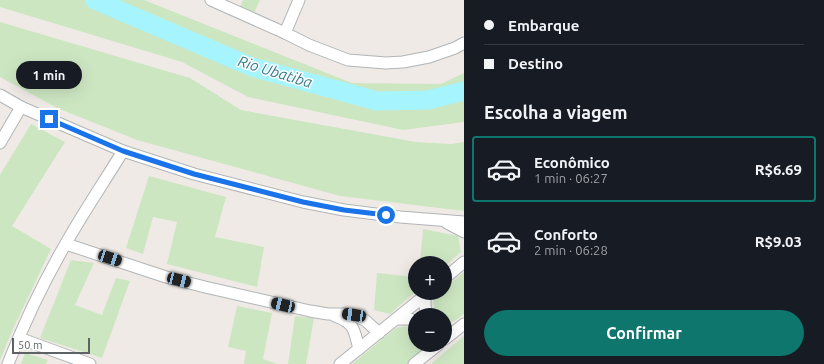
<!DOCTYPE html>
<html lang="pt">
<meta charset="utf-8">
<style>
body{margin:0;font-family:Ubuntu,sans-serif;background:#20242c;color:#f1f3f6;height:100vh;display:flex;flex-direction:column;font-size:15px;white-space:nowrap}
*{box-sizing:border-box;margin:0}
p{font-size:13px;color:#9ea1a6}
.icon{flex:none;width:22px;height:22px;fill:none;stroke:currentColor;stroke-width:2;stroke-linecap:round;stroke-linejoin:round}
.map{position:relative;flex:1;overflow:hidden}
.panel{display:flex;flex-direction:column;background:#171b24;width:360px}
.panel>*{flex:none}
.hud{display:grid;align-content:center;height:88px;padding:0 20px;background:#171b24}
.buttons{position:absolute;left:408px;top:256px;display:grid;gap:8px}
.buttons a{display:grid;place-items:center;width:44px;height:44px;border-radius:50%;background:#171b24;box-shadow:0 4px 16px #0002;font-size:20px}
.scale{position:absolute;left:12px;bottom:10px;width:78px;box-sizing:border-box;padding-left:4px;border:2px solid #5d6365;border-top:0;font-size:11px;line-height:14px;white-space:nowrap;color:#5d6365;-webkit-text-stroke:3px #fff;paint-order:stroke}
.end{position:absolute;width:18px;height:18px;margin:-9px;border:5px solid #1a73e8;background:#fff;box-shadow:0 0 0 2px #fff}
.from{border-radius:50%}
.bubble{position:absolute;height:28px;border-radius:14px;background:#171b24;box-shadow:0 4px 16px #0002;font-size:13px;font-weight:700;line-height:28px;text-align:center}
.car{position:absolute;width:12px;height:24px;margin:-12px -6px;border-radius:5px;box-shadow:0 0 3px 1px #0007;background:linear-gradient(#222 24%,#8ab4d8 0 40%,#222 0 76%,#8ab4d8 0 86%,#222 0)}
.hud b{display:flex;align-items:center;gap:14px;height:38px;font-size:15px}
.hud b+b{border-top:1px solid #363941}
.hud i{width:10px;height:10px;background:#f1f3f6}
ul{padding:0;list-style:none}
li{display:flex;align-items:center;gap:12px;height:66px;margin:0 8px 6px;padding:0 12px;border:2px solid transparent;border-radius:4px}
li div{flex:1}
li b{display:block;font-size:15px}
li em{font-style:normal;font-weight:700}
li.on{border-color:#0f766e}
li>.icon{width:36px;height:36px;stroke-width:1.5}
h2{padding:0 20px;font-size:18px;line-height:48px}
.action{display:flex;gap:8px;margin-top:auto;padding:8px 20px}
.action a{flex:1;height:46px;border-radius:24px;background:#0f766e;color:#fff;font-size:16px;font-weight:700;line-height:46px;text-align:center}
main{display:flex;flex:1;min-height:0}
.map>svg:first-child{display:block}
.green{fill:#cde6c2}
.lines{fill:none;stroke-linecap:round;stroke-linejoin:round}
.river{stroke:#a5f4fe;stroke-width:19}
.street-casing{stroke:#b0b5b7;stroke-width:13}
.street{stroke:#fff;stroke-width:11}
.route{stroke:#1a73e8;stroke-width:5}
.labels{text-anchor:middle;stroke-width:3;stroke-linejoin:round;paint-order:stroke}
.water-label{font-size:15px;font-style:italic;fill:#377c8e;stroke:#fff}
</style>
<main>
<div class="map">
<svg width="464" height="364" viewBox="0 0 464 364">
<rect width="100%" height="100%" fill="#efeae5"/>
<g class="green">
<polygon points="0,0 144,0 352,83 441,84 464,73 464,122 403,130 248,97 182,62 0,7"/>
<polygon points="243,0 260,0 254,13 240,7"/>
<polygon points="0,22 190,78 241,110 416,142 451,144 464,142 464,211 340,196 137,140 57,108 0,77"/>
<polygon points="31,124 65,142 12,226 51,249 13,329 0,360 0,175"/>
<polygon points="149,176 226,197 215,237 264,247 257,287 167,264 177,222 153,217 143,254 126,248"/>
<polygon points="423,229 458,236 461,252 445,266 445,263 420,263"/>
<polygon points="71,260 94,263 75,305 102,315 116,278 130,281 102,358 40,338"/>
<path d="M 464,272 L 464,314 C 457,319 454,323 445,321 L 445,315 L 437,315 C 434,310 430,297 438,293 C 439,293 444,293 445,293 L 445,288 Z"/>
<polygon points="377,273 415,277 415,292 390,314 374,310"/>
<polygon points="237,306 272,313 263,359 277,364 244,364 246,351 228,347"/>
<polygon points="295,316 314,318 306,364 288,364"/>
<polygon points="405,326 409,327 415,330 415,345 422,345 420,352 417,356 408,364 352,364 396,328"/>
<polygon points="464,336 464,364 431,364"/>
<polygon points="25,353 48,360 46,364 21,364"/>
</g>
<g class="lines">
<polyline class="river" points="95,0 252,67 377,101 428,100 464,91"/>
<defs>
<g id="street">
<polyline points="211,0 285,33 309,45 348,60 386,63 403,62 429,57 455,48 464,43"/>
<polyline points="285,33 299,0"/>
<polyline points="0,95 21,107 123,151 194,174 303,202 344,210 400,217 464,222"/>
<polyline points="0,143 21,107"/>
<polyline points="447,223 464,232"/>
<polyline points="66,244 166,277 205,287 310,311 328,314 344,314 354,315 366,321 379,333"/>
<polyline points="445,278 464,262"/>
<polyline points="425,295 425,307 428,315"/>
<path d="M 335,316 C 355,323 354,330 359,349"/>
<polyline points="396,319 410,319 415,321"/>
<polyline points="19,338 90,364"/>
<polyline points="445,339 464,324"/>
<path d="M 8,364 C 24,323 43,283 65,245 C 83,213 104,182 123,151"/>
<polyline points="340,364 428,293"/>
<polyline points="414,364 438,345"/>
</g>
</defs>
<use href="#street" class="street-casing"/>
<use href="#street" class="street"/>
</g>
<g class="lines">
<polyline class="route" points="49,119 123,151 194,174 303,202 344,210 386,215"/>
</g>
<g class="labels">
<g class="water-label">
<text transform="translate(275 72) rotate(17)" y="5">Rio Ubatiba</text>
</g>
</g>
</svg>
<div class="buttons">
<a>+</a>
<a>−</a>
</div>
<div class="scale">50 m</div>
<i class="end from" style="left:386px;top:215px"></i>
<i class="end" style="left:49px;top:119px"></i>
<div class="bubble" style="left:16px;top:61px;width:66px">1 min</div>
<i class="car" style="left:110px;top:258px;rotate:108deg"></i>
<i class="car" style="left:179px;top:280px;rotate:104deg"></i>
<i class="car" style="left:283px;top:305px;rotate:283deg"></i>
<i class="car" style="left:354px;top:315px;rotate:278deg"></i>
</div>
<section class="panel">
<div class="hud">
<b><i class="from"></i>Embarque</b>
<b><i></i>Destino</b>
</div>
<h2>Escolha a viagem</h2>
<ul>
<li class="on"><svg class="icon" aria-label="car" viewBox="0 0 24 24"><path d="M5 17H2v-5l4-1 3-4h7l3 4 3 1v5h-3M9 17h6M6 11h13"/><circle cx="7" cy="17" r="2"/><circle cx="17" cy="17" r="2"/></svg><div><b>Econômico</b><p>1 min · 06:27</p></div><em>R$6.69</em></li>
<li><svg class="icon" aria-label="car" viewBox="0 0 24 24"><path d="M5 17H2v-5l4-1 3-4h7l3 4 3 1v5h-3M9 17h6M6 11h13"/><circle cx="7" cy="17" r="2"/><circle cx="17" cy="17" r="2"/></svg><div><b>Conforto</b><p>2 min · 06:28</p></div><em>R$9.03</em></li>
</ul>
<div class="action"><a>Confirmar</a></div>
</section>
</main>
